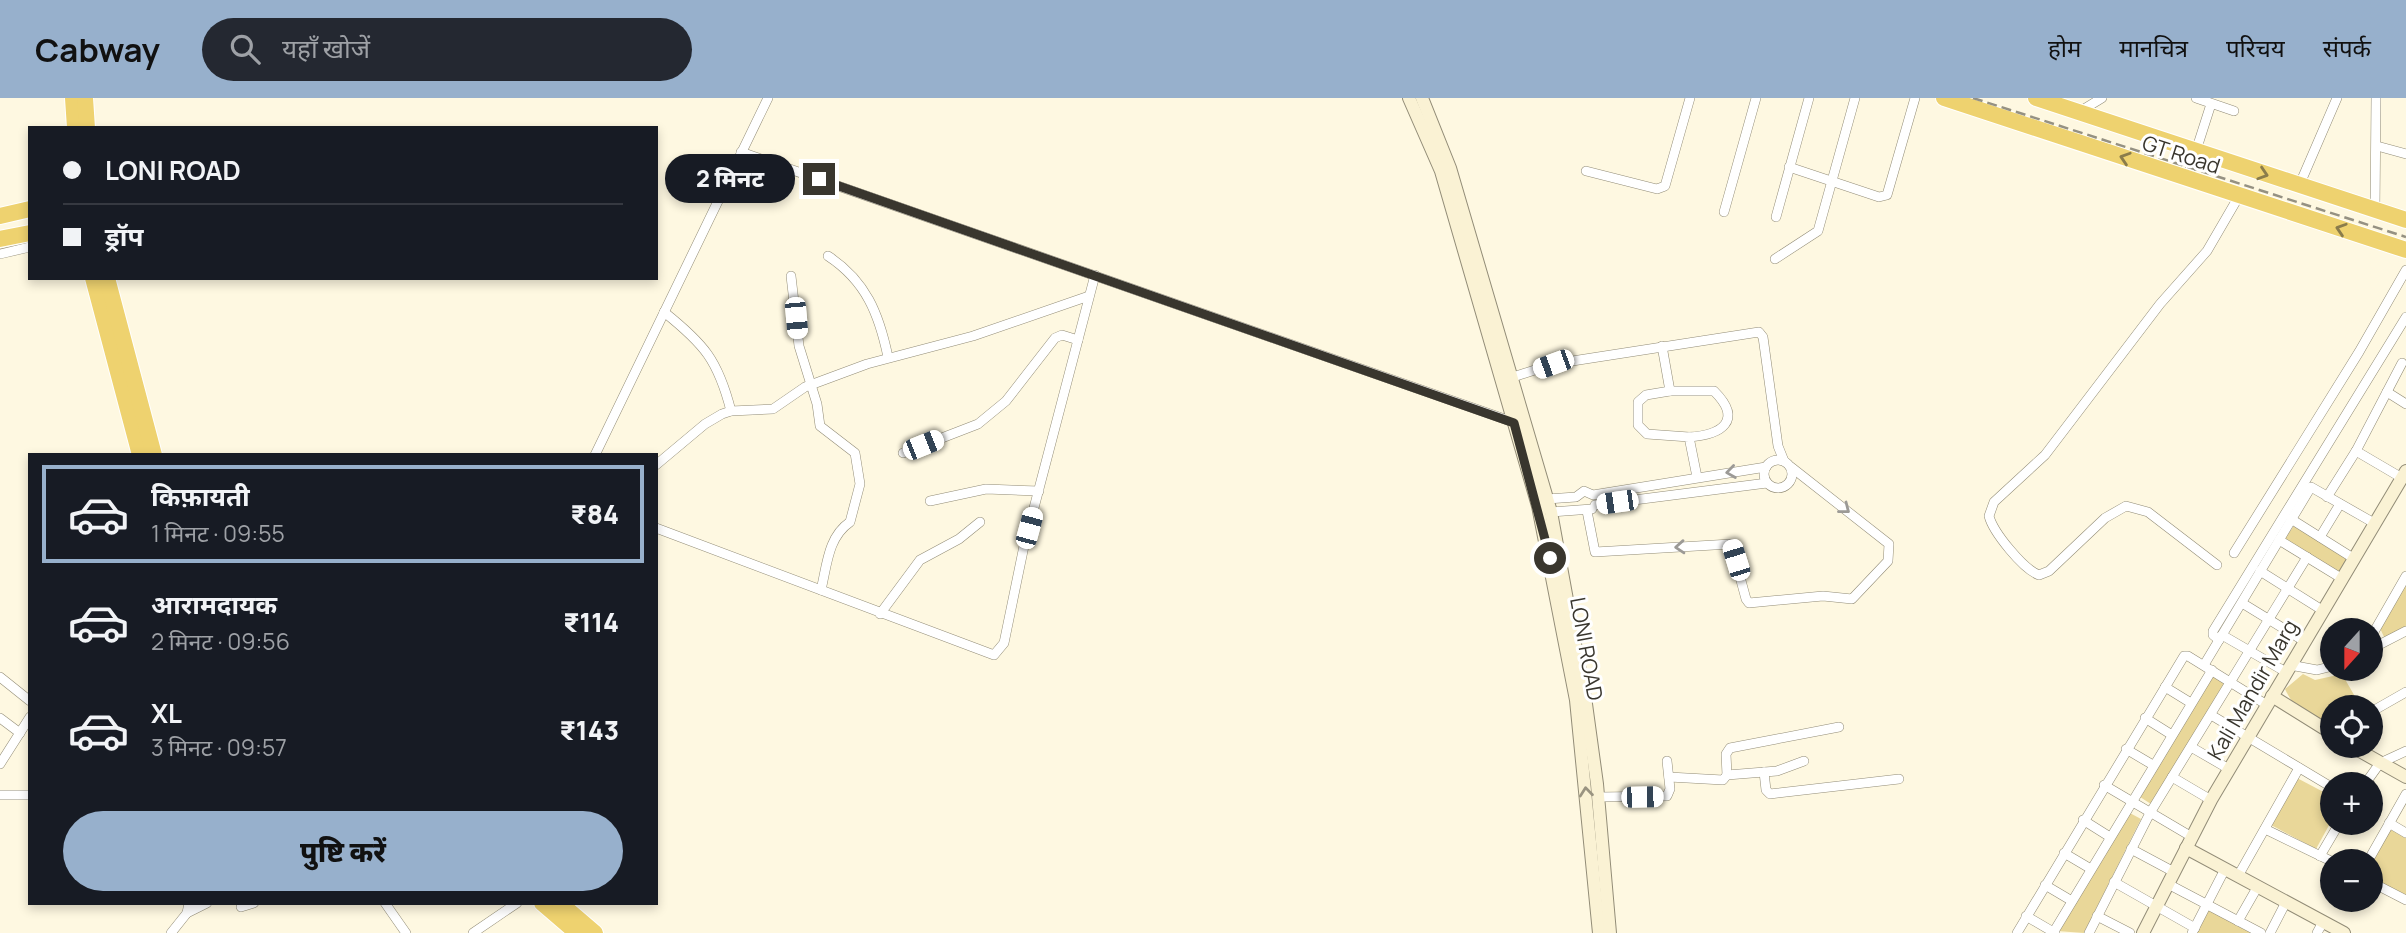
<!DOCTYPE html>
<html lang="hi">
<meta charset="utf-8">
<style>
body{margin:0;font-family:Manrope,"Noto Sans Devanagari",sans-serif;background:#242831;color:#f1f3f6;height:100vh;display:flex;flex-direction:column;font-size:26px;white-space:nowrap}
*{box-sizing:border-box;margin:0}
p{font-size:23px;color:#9ea1a6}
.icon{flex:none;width:38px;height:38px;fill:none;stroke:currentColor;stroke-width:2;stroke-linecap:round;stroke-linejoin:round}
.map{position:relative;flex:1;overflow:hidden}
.panel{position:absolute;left:28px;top:355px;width:630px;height:452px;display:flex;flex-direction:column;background:#171b24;border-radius:0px;box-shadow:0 4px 10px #0003}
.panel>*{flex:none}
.top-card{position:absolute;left:28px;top:28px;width:630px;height:154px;border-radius:0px;box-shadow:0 4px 10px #0003;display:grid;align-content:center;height:154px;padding:0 35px;background:#171b24}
.needle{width:46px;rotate:201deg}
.buttons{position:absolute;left:2320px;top:520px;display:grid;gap:14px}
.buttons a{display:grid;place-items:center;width:63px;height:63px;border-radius:50%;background:#171b24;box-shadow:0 4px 10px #0003;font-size:35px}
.end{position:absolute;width:32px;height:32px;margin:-16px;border:9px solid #39362e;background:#fff;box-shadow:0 0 0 4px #fff}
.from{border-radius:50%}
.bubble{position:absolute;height:49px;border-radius:24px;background:#171b24;box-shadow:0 4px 10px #0003;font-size:23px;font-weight:800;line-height:49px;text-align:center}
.car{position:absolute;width:21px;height:42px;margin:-21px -10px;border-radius:9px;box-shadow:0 0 5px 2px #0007;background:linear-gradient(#fff 24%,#345 0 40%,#fff 0 76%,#345 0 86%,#fff 0)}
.top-card b{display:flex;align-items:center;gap:24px;height:66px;font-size:26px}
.top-card b+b{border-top:2px solid #363941}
.top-card i{width:18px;height:18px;background:#f1f3f6}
ul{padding:12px 0 0;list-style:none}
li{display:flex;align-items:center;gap:21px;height:98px;margin:0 14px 10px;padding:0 21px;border:4px solid transparent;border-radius:0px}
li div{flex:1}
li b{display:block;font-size:26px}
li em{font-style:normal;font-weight:800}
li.current{border-color:#97b0cc}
li>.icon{width:63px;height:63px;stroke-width:1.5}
.primary-button{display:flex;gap:14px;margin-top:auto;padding:14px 35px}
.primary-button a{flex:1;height:80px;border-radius:42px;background:#97b0cc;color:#111;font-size:28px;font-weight:800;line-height:80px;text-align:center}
header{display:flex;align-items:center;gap:42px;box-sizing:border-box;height:98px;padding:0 35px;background:#97b0cc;color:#111}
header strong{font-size:33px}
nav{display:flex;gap:38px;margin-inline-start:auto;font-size:24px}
.search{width:490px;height:63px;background:#242831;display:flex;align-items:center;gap:18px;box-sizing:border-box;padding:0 24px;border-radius:38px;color:#9ea1a6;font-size:26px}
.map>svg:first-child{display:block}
.green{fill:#e9d799}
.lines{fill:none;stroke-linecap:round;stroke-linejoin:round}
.street-casing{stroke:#928c77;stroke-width:10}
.secondary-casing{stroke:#928c77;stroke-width:14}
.highway-casing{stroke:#fff;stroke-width:18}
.street{stroke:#fff;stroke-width:9}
.secondary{stroke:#faf2d4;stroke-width:12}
.highway{stroke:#eed26f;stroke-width:16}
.rail{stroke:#959182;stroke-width:2.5;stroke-dasharray:10 5;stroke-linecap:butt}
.oneway{stroke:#8a7c4b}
.oneway2{stroke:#9c9a96}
.oneway3{stroke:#9a9481}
.route{stroke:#39362e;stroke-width:9}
.labels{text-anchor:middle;stroke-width:6;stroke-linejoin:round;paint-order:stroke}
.street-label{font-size:21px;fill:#39362e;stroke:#fff}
</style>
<header>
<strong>Cabway</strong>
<div class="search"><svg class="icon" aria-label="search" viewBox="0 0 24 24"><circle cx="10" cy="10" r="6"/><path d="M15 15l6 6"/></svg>यहाँ खोजें</div>
<nav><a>होम</a><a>मानचित्र</a><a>परिचय</a><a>संपर्क</a></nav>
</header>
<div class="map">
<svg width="2406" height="835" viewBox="0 0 2406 835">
<rect width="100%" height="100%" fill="#fef8e1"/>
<g class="green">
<polygon points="2296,425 2351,460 2341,478 2283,443"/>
<polygon points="2406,488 2406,530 2385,541 2378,526"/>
<path d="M 2303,576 L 2315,582 L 2342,576 L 2361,609 L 2333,609 L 2333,627 C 2311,622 2295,613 2285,591 Z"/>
<polygon points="2212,577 2226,586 2151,706 2137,697"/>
<polygon points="2297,680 2333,699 2333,720 2316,751 2271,727"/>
<polygon points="2128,714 2141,721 2084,835 2057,833"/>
<polygon points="2390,729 2406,738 2406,798 2371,780 2371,765"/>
<polygon points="2209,810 2254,835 2195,835"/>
</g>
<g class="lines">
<defs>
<g id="street">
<polyline points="2196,0 2234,13"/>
<polyline points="2079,14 2102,0"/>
<polyline points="2377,48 2406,56"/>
<polyline points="741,54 1516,325"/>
<polyline points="1789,69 1879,99 1887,97 1915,0"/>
<polyline points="1586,73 1657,91 1665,88 1690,0"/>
<polyline points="2187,81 2211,6"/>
<polyline points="2299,88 2337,0"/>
<polyline points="2375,113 2376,0"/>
<polyline points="1724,114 1756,0"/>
<polyline points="1776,119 1809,0"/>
<polyline points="0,156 30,149"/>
<path d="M 828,158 C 866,183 879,216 888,259"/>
<polyline points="1775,161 1818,133 1855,0"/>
<path d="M 791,178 L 799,248 L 817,306 L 820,328 L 855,355 L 860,386 L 850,424 C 828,439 827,467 821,492"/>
<path d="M 664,214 C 704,246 718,262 731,313"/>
<polyline points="1662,248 1670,293 1646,297 1638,304 1638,327 1647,336 1689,339 1697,379"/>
<polyline points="1510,280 1553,266 1759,234 1763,239 1778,348 1784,363"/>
<path d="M 1670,293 L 1714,293 C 1744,323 1721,337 1689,339"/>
<polyline points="2387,294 2406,306"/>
<polyline points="2356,353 2402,380"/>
<polyline points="903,355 978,326 1006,303 1055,240 1062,237 1078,242"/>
<polyline points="595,357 768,0"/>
<circle cx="1778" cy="376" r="14"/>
<polyline points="656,367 705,326 722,316 731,313 773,311 805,289 867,266 973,238 1089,198"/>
<polyline points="2327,399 2356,353 2402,265"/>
<polyline points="1547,401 1576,399 1584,393 1593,397 1766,369"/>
<polyline points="930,403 986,391 1039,393"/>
<polyline points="1595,407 1767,385"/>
<polyline points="1587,413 1595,454 1731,446 1746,501 1749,505 1823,498 1852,501 1888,463 1889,446 1791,369"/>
<polyline points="1551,414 1592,411"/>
<polyline points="2291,421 2353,460"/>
<polyline points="656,430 994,557 1004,545 1024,448 1095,177"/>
<polyline points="2320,439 2340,406"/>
<polyline points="2279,442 2341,480"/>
<polyline points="2234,455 2359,254 2406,172"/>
<path d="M 2217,467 L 2148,414 L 2126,408 L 2105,420 L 2049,473 L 2039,477 C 2023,471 1993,434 1989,418 L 1994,404 L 2045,357 L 2160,206 L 2207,153 L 2239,98"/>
<polyline points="2260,473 2322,512"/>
<polyline points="2242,505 2304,543"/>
<polyline points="880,516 920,462 959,441 980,424"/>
<polyline points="2222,537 2286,574"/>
<polyline points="2371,539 2406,478"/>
<polyline points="2219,542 2213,537 2213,533 2406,219"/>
<polyline points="2371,551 2406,533"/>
<polyline points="2204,567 2311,389 2374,425"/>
<polyline points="2290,567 2317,572 2333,568"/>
<polyline points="0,579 30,603"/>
<polyline points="2165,589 2191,605"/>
<polyline points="2371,614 2406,594"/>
<polyline points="2211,617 2333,690"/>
<polyline points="0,620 20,635"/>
<polyline points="2145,620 2172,637"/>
<polyline points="2191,649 2229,671"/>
<polyline points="2126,651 2153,667"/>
<polyline points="0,666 30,619"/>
<polyline points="1764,674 1766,692 1770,696 1899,681"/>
<polyline points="1727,677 1777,673 1804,663"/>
<polyline points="1669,679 1723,682 1727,677 1726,656 1730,650 1839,629"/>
<polyline points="2172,679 2211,702"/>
<polyline points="2365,686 2380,665 2406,653"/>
<polyline points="2104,687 2192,739"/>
<polyline points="0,697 30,697"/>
<polyline points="1599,699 1667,698 1670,691 1667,663"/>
<polyline points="2083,722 2110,739"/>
<polyline points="2389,725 2406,735"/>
<polyline points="2265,731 2333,764"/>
<polyline points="2131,751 2174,774"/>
<polyline points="2064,755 2091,771"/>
<polyline points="2320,758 2340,724"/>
<polyline points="2368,763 2406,696"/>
<polyline points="2238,778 2299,670"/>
<polyline points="2114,784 2195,830"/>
<polyline points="2371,784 2406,802"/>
<polyline points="2168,786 2261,835"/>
<polyline points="2045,787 2072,803"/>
<polyline points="385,805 406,835"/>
<polyline points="241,809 254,805"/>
<polyline points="187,815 207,805"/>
<polyline points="2026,818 2055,835"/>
<polyline points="2097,818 2130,835"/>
<polyline points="2238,823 2258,788"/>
<polyline points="171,835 187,815 189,805"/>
<polyline points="473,835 517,805"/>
<polyline points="2017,835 2184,558 2188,558 2267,607"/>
<polyline points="2053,835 2212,572"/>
<polyline points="2089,835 2150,715 2307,459"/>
<polyline points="2192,835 2225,771"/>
<polyline points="2270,835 2286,804"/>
<polyline points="2317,835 2323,824"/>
</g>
<g id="secondary">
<polyline points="1409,0 1441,73 1538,408 1576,602 1599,835"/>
<polyline points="1422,0 1450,70 1551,414 1586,606 1597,686 1610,835"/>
<polyline points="2272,598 2333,636"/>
<polyline points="2351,648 2406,679"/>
<polyline points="2186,750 2344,835"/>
<polyline points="2143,835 2211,702 2406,373"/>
</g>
<g id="highway">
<polyline points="73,0 75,30"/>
<polyline points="85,0 87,30"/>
<polyline points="1944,0 2406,152"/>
<polyline points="2036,0 2406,122"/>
<polyline points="0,118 30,111"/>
<polyline points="0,141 30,135"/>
<polyline points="93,180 140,357"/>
<polyline points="107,180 154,357"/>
<polyline points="542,805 577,835"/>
<polyline points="560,805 595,835"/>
</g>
</defs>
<use href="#street" class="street-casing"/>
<use href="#secondary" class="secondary-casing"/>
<use href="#highway" class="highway-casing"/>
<use href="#street" class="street"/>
<use href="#secondary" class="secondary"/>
<use href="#highway" class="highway"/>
<polyline class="rail" points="1973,0 2406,139"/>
</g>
<defs><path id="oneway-chevron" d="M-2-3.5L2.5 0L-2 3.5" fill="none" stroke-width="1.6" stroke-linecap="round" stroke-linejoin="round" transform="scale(1.75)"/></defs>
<g class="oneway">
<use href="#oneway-chevron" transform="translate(2125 60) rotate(-162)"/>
<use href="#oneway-chevron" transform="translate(2263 76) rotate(18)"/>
<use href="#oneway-chevron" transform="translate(2341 131) rotate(-162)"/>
</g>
<g class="oneway2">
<use href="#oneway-chevron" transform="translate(1731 374) rotate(172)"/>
<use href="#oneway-chevron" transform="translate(1845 411) rotate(38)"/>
<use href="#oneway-chevron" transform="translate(1680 449) rotate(176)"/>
</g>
<use class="oneway3" href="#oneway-chevron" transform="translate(1586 694) rotate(-96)"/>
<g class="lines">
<polyline class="route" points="819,81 1514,325 1550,460"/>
</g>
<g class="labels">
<g class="street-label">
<text transform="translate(2181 57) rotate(18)" y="7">GT Road</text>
<text transform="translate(1586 551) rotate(80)" y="7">LONI ROAD</text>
<text transform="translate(2253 592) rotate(-60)" y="7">Kali Mandir Marg</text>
</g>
</g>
</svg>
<div class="buttons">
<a><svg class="needle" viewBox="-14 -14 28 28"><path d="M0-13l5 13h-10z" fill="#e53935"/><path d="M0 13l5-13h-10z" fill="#9ea1a6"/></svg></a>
<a><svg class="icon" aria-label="locate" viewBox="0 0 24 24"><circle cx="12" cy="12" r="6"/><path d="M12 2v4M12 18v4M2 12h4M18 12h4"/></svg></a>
<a>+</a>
<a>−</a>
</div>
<i class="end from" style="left:1550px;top:460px"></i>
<i class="end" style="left:819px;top:81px"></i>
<div class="bubble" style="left:665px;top:56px;width:130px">2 मिनट</div>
<i class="car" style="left:796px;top:220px;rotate:175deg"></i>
<i class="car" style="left:1553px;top:266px;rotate:250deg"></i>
<i class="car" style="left:923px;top:347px;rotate:68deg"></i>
<i class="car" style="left:1617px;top:404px;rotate:262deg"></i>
<i class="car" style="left:1029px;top:430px;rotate:15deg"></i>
<i class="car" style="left:1736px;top:462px;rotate:343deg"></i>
<i class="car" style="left:1642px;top:699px;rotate:89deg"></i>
<div class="top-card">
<b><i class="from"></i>LONI ROAD</b>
<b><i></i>ड्रॉप</b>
</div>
<section class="panel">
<ul>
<li class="current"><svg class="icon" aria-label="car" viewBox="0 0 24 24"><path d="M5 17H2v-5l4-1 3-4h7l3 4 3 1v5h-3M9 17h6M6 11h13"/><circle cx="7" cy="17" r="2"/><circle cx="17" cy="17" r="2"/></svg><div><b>किफ़ायती</b><p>1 मिनट · 09:55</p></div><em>₹84</em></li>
<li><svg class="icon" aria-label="car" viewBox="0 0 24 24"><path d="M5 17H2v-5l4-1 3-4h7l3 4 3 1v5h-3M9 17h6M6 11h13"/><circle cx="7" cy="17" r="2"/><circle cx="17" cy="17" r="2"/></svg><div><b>आरामदायक</b><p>2 मिनट · 09:56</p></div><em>₹114</em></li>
<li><svg class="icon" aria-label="car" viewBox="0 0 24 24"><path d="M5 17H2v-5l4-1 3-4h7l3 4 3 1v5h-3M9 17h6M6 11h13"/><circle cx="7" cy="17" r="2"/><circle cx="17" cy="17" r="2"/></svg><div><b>XL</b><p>3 मिनट · 09:57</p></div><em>₹143</em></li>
</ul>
<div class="primary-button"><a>पुष्टि करें</a></div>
</section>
</div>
